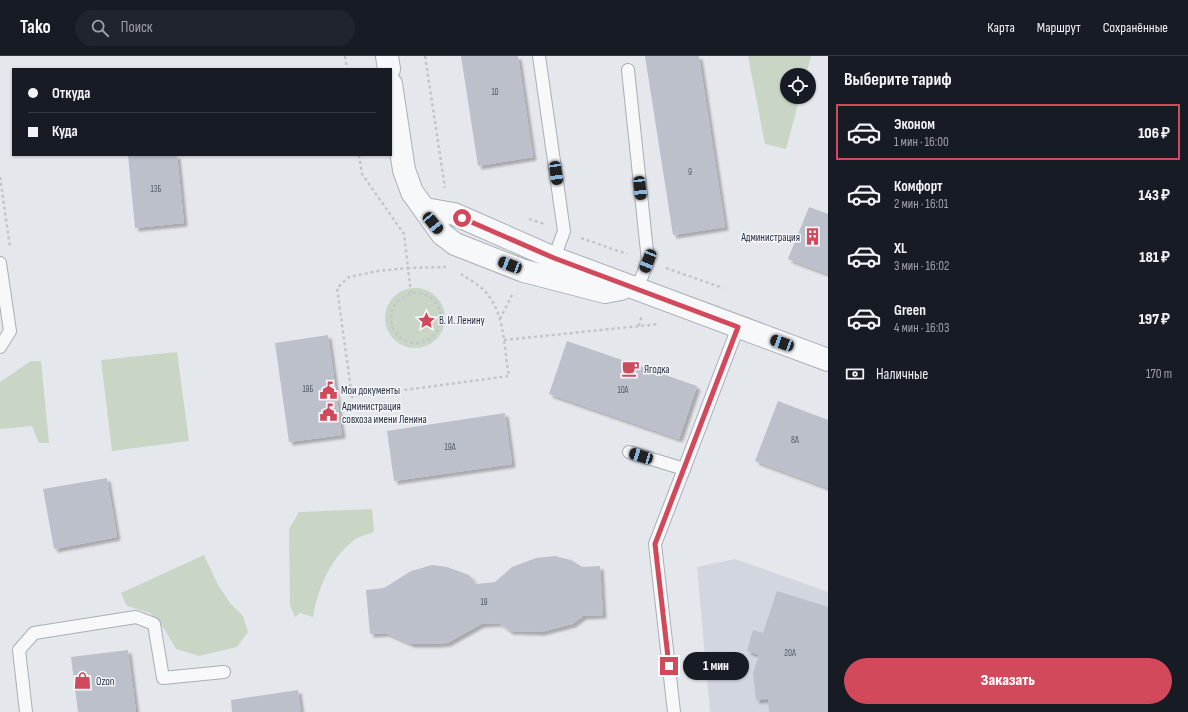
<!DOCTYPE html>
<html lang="ru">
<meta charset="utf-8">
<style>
body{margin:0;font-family:"Sofia Sans Condensed",sans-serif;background:#20242c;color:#f1f3f6;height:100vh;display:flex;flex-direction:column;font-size:15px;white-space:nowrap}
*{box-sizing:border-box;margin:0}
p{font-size:13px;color:#9ea1a6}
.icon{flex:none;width:22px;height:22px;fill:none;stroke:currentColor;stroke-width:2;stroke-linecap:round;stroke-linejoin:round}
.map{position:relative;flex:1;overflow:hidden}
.side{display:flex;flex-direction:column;background:#171b24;width:360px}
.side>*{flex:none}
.banner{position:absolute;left:12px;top:12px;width:380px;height:88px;border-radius:0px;box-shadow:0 1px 3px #0004;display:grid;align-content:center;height:88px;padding:0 16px;background:#171b24}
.fabs{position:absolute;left:780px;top:12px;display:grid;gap:8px}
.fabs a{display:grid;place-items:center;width:36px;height:36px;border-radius:50%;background:#171b24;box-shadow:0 1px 3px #0004;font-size:20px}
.end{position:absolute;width:18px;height:18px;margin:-9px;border:5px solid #d1495b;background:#fff;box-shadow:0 0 0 2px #fff}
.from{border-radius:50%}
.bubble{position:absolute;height:28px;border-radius:14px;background:#171b24;box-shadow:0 1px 3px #0004;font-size:13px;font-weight:800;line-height:28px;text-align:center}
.car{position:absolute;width:12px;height:24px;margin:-12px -6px;border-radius:5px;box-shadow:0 0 3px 1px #0007;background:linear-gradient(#222 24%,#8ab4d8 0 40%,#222 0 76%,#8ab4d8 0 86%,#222 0)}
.banner b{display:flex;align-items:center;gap:14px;height:38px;font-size:15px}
.banner b+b{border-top:1px solid #363941}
.banner i{width:10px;height:10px;background:#f1f3f6}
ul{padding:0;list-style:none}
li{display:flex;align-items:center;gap:12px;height:56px;margin:0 8px 6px;padding:0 8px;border:2px solid transparent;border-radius:0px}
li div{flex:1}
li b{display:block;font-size:15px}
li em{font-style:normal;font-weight:800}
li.on{border-color:#d1495b}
li>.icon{width:36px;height:36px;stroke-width:1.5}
h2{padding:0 16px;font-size:18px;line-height:48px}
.pay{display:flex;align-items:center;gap:10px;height:44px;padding:0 16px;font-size:15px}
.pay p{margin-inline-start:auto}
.primary-button{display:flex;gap:8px;margin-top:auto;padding:8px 16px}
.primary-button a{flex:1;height:46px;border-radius:24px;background:#d1495b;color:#fff;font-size:16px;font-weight:800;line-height:46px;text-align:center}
header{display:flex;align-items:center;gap:24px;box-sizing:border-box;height:56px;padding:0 20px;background:#171b24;border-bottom:1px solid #363941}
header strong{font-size:19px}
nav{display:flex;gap:22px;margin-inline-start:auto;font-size:14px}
.search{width:280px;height:36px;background:#20242c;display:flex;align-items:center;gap:10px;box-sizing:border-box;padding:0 14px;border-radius:22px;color:#9ea1a6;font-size:15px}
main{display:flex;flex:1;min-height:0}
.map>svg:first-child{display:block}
.built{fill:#d2d6de}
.green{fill:#c9d6c5}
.building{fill:#bbc0ca;filter:url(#shadow)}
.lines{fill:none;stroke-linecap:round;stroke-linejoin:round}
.lane-casing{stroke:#a9aeb7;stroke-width:14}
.street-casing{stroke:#a9aeb7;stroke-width:24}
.path{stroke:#c2c5cb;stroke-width:2.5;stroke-dasharray:3 3;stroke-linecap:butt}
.lane{stroke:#f7f8fa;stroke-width:12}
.street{stroke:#f7f8fa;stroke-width:22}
.route{stroke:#d1495b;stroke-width:5}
.labels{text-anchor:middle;stroke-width:3;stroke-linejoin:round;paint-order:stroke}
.number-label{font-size:9px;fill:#4f5766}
.poi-label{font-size:11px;fill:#2b3445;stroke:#f4f6f9;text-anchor:start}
</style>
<header>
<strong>Tako</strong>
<div class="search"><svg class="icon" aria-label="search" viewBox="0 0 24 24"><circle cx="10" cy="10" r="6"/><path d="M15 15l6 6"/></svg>Поиск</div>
<nav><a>Карта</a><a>Маршрут</a><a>Сохранённые</a></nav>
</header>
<main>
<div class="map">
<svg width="828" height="656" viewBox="0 0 828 656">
<defs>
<filter id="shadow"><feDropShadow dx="3.5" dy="3.5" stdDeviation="1" flood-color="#0004"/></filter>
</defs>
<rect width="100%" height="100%" fill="#e4e7ec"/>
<polygon class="built" points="735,503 828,536 828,656 710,656 697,511"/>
<g class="green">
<polygon points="748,0 811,0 806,19 787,19 787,41 800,41 786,93 765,88"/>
<circle cx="415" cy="262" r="30"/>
<polygon points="177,296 189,385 112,395 101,304"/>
<polygon points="31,305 41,305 49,387 39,387 32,370 0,373 0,326"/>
<path d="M 372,453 L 374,476 C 368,478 360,480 354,484 C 330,503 318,532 313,561 L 300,557 L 295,561 L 290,550 L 289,473 L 299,456 Z"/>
<polygon points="204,499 218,529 230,547 243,560 248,576 237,591 199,600 176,593 165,574 150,557 127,550 121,537"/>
</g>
<g class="building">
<polygon points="461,0 518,0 533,101 478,110"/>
<polygon points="645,0 699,0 725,171 673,179"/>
<polygon points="128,99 177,99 184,167 135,172"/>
<polygon points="809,151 828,158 828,218 788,203"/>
<polygon points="328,279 342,379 289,386 275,287"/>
<polygon points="567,285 697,330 679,383 549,338"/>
<polygon points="778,345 828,364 828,432 755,405"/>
<polygon points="505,357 512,408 394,425 387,375"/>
<polygon points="107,422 117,481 54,493 43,433"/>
<polygon points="555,500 571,504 582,511 600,510 603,559 583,560 572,568 541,576 510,575 499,567 481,568 447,587 436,588 411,588 386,577 370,578 366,534 384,532 411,515 432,509 447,511 469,519 476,528 495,526 512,511 536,502"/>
<polygon points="777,535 828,551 828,656 769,656 768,643 756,644 753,617 759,599 747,595 753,574 763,577"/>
<polygon points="128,594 136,656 78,656 71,601"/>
<polygon points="298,634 301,656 232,656 231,644"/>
</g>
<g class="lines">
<defs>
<g id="lane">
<polyline points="539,0 564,175 554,202"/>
<polyline points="628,14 648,205 637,233"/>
<polyline points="0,207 10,275 0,291"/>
<polyline points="629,396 684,413 738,271"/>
<polyline points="26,656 19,594 34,577 136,561 154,568 163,622 224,616"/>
<polyline points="674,656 655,488 684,413"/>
</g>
<g id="street">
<polyline points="387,0 389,13"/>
<polyline points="391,28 404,114 412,136 442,178 455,188 524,215 605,236 621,233"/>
<polyline points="425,153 454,158 554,202 828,304"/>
</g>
</defs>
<use href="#lane" class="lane-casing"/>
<use href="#street" class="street-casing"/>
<g class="path">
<polyline points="345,0 347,13"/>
<polyline points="425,0 445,132"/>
<polyline points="359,99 362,118 404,178 408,212 446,211"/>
<polyline points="0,121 10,191"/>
<polyline points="529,163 545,168"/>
<polyline points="581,182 627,198"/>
<polyline points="666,212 723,232"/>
<circle cx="416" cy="262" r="25"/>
<path d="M 411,237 L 408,212 L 378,215 L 349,221 L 337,232 L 352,341 L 509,320 C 503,290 506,251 479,230 C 474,226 467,222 461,218"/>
<polyline points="500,263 513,237"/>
<polyline points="639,270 642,259"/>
<polyline points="504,284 659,268"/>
</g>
<use href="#lane" class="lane"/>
<use href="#street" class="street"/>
</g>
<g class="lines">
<polyline class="route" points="462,162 554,202 738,271 655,488 669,610"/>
</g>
<defs>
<symbol id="building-bare" viewBox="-9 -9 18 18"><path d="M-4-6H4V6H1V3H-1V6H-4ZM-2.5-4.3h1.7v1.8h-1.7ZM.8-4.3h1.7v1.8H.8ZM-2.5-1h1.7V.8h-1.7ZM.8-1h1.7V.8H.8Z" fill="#d1495b" stroke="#f4f6f9" stroke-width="2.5" paint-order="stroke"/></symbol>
<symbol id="sight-bare" viewBox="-9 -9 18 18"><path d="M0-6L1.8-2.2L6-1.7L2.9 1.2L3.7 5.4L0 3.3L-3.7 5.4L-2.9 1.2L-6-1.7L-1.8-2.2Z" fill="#d1495b" stroke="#f4f6f9" stroke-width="2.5" paint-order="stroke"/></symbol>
<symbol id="cafe-bare" viewBox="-9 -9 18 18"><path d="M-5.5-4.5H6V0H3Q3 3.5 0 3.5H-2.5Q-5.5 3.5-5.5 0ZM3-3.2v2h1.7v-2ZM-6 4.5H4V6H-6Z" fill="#d1495b" stroke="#f4f6f9" stroke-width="2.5" paint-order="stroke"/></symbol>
<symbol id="civic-bare" viewBox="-9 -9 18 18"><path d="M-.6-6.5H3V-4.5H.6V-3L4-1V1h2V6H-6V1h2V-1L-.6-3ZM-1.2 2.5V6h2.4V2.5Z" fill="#d1495b" stroke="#f4f6f9" stroke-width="2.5" paint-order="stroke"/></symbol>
<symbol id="shop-bare" viewBox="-9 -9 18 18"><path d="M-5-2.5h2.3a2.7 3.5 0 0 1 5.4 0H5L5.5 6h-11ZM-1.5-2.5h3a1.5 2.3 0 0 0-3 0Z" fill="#d1495b" stroke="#f4f6f9" stroke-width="2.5" paint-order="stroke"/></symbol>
</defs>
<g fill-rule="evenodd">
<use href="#building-bare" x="800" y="168" width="25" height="25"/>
<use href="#sight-bare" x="414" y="252" width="25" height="25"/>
<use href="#cafe-bare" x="618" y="300" width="25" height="25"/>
<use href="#civic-bare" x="316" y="322" width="25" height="25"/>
<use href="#civic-bare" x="316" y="344" width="25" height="25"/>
<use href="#shop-bare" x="70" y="612" width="25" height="25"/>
</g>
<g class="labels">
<g class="number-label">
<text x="495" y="39">10</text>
<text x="690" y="119">9</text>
<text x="156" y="136">13Б</text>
<text x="308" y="336">19Б</text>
<text x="623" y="337">10А</text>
<text x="795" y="387">8А</text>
<text x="450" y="394">19А</text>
<text x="484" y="549">19</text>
<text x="790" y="600">20А</text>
</g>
<g class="poi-label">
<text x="800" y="185" text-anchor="end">Администрация</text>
<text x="439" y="268">В. И. Ленину</text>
<text x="644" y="317">Ягодка</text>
<text x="341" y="338">Мои документы</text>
<text x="342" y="354">Администрация<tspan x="342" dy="13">совхоза имени Ленина</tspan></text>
<text x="96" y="629">Ozon</text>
</g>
</g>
</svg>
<div class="fabs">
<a><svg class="icon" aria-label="locate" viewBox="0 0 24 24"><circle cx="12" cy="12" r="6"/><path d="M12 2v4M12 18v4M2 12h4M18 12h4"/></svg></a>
</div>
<i class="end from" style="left:462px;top:162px"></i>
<i class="end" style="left:669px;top:610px"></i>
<div class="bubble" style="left:683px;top:596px;width:66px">1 мин</div>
<i class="car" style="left:556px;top:117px;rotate:172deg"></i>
<i class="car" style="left:640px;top:132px;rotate:174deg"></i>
<i class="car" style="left:433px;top:167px;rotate:141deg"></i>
<i class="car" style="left:648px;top:205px;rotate:202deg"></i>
<i class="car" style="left:510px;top:209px;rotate:291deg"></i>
<i class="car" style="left:782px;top:287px;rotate:290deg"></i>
<i class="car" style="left:641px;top:400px;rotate:287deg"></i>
<div class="banner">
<b><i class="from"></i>Откуда</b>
<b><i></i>Куда</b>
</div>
</div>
<section class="side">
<h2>Выберите тариф</h2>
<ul>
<li class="on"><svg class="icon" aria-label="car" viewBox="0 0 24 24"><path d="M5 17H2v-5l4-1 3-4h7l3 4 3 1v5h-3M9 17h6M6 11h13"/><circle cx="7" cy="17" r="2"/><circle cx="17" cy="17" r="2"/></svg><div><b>Эконом</b><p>1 мин · 16:00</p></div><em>106 ₽</em></li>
<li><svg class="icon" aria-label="car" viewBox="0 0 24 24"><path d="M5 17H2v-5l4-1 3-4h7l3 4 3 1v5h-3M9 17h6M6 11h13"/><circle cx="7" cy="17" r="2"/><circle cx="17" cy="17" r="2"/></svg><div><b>Комфорт</b><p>2 мин · 16:01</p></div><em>143 ₽</em></li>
<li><svg class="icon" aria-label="car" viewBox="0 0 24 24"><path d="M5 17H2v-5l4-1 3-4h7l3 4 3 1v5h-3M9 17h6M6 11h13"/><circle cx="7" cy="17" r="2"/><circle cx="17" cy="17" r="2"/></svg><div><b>XL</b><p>3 мин · 16:02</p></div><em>181 ₽</em></li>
<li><svg class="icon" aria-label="car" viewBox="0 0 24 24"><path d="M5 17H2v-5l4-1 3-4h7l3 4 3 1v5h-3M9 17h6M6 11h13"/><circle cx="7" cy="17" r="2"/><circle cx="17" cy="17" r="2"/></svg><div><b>Green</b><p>4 мин · 16:03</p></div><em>197 ₽</em></li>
</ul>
<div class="pay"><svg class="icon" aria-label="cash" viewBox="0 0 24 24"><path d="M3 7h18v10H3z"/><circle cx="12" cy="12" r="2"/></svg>Наличные<p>170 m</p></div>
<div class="primary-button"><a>Заказать</a></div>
</section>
</main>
